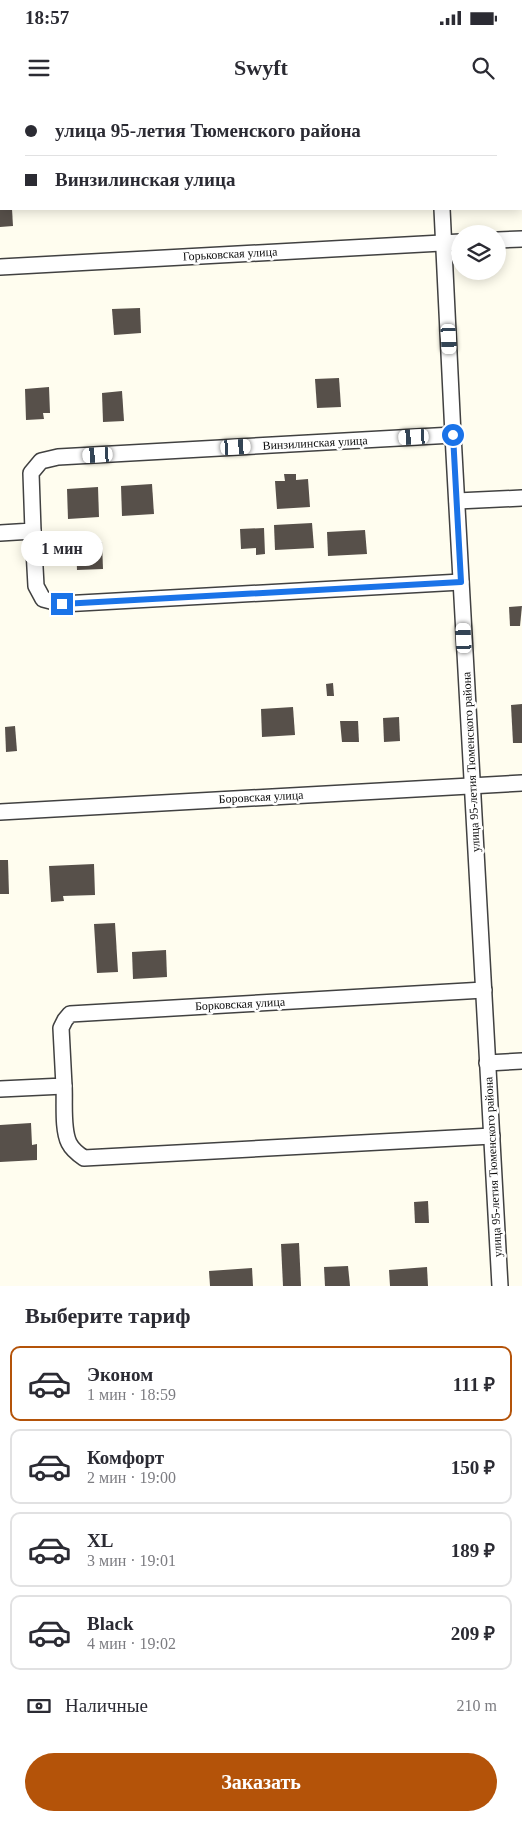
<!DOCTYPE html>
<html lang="ru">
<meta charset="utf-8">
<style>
body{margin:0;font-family:Georgia,serif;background:#f2f2f3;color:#2b2b33;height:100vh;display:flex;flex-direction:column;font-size:19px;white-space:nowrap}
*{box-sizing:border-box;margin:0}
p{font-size:16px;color:#7c7c81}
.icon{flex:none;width:28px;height:28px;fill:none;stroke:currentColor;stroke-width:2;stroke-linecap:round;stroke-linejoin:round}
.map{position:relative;height:1186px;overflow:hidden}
.details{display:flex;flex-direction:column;background:#fff;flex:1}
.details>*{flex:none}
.guide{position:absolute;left:0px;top:0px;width:522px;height:110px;box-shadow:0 2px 12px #0003;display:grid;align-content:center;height:110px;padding:0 25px;background:#fff}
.tools{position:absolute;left:451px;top:125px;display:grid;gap:10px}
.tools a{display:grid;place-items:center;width:55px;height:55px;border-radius:50%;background:#fff;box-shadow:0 2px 12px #0003;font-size:25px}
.end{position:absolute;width:22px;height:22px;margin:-11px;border:6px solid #1a73e8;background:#fff;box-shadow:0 0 0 2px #fff}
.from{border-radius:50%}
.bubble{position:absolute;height:35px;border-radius:18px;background:#fff;box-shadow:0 2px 12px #0003;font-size:16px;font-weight:600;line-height:35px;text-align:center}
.car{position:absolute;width:15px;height:30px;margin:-15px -8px;border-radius:6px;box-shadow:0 0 4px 1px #0007;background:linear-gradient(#fff 24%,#345 0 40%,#fff 0 76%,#345 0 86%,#fff 0)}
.guide b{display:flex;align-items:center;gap:18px;height:48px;font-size:19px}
.guide b+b{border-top:1px solid #e1e1e2}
.guide i{width:12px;height:12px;background:#2b2b33}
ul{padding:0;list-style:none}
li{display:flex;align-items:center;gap:15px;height:75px;margin:0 10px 8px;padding:0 15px;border:2px solid #e1e1e2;border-radius:10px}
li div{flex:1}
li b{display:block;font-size:19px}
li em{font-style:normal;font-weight:600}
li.selected{border-color:#b45309}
li>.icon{width:45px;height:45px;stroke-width:1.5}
h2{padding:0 25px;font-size:22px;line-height:60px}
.pay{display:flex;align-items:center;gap:12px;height:55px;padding:0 25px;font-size:19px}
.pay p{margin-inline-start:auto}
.cta{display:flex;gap:10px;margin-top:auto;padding:10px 25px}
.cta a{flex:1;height:58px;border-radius:30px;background:#b45309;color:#fff;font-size:20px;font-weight:600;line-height:58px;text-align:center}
.status{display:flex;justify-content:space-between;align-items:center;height:35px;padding:0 25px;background:#fff;direction:ltr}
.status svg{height:14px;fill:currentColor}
header{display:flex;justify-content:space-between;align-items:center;height:65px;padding:0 25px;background:#fff;font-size:22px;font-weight:600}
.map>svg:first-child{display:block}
.building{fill:#57504a}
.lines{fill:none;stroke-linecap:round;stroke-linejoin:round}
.minor-casing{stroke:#414141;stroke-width:18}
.minor{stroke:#fff;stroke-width:15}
.route{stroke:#1a73e8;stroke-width:6}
.labels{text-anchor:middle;stroke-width:5;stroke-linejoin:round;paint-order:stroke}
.street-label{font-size:12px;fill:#0e0e0e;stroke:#fff}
</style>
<div class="status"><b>18:57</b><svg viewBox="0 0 49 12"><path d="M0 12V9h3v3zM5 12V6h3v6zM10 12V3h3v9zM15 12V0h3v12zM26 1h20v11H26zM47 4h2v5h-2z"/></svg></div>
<header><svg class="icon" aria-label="menu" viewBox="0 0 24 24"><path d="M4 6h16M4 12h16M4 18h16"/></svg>Swyft<svg class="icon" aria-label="search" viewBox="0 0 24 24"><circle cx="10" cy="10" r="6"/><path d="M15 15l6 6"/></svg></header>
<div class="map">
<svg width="522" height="1186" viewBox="0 0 522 1186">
<rect width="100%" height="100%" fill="#fffdef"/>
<g class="building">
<polygon points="0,109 12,109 13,126 0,127"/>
<polygon points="140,208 141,233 114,235 112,209"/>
<polygon points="339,278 341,307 317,308 315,279"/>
<polygon points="49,287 50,313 43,313 44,319 26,320 25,289"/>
<polygon points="122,291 124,321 103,322 102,293"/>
<polygon points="284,374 296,374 296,380 308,379 310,407 277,409 275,381 285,381"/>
<polygon points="152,384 154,414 122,416 121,386"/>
<polygon points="98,387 99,417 68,419 67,389"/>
<polygon points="312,423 314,448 275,450 274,425"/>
<polygon points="264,428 265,454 256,455 256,448 241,449 240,429"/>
<polygon points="365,430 367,454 328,456 327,432"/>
<polygon points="102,442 103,469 77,470 76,444"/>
<polygon points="522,506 520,526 510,526 509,507"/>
<polygon points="333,583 334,596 327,596 326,584"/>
<polygon points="522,604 522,643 513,643 511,605"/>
<polygon points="293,607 295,635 262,637 261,609"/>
<polygon points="399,617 400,641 384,642 383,618"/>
<polygon points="340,621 358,621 359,642 342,642"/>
<polygon points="15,626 17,651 6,652 5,627"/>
<polygon points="0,760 8,760 9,794 0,794"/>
<polygon points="94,764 95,795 63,796 64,801 51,802 49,766"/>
<polygon points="115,823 118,872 97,873 94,824"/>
<polygon points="166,850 167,877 133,879 132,852"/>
<polygon points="31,1023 32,1045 37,1044 37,1060 0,1062 0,1025"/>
<polygon points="428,1101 429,1123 415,1123 414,1102"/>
<polygon points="299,1143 301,1186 283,1186 281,1144"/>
<polygon points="348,1166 350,1186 325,1186 324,1167"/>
<polygon points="427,1167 428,1186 390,1186 389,1170"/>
<polygon points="252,1168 253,1186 210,1186 209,1171"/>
</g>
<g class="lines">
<defs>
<g id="minor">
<polyline points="437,0 438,1"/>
<polyline points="442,109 453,335 500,1186"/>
<polyline points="498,140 522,139"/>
<polyline points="0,167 460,142"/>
<polyline points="457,401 522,398"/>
<polyline points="33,431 36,486 43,499 62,504 461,482"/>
<polyline points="0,433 33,431 31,373 41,361 58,357 453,335"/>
<polyline points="0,712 522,683"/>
<polyline points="487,963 522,961"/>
<path d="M 64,986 C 65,1002 62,1029 69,1043 C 72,1049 78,1054 84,1058 L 492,1036"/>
<polyline points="0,989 64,986 61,928 65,920 70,914 484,890"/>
</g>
</defs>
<use href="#minor" class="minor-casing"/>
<use href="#minor" class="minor"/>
</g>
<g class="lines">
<polyline class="route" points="62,504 461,482 453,335"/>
</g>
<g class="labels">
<g class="street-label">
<text transform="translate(230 154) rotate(-3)" y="4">Горьковская улица</text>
<text transform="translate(315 343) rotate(-3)" y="4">Винзилинская улица</text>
<text transform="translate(471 662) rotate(-93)" y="4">улица 95-летия Тюменского района</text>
<text transform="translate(261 697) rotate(-3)" y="4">Боровская улица</text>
<text transform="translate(240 904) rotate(-3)" y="4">Борковская улица</text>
<text transform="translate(493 1067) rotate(-93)" y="4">улица 95-летия Тюменского района</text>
</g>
</g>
</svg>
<div class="tools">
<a><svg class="icon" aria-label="layers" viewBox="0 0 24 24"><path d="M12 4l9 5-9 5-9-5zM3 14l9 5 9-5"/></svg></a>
</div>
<i class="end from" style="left:453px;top:335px"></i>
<i class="end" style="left:62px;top:504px"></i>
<div class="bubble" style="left:21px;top:431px;width:82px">1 мин</div>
<i class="car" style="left:449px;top:239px;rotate:177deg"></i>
<i class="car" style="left:414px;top:337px;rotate:267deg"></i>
<i class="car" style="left:236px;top:347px;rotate:87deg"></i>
<i class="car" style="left:98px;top:355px;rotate:267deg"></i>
<i class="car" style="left:464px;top:538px;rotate:357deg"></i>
<div class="guide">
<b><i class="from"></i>улица 95-летия Тюменского района</b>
<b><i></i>Винзилинская улица</b>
</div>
</div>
<section class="details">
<h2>Выберите тариф</h2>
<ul>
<li class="selected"><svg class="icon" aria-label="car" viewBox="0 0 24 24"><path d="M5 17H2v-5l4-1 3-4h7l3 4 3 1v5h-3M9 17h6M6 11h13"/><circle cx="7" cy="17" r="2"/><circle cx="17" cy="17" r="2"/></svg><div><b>Эконом</b><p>1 мин · 18:59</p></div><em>111 ₽</em></li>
<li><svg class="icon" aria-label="car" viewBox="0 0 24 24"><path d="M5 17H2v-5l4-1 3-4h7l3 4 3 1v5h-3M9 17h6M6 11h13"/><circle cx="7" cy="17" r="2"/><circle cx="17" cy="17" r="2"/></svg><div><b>Комфорт</b><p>2 мин · 19:00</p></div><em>150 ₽</em></li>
<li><svg class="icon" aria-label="car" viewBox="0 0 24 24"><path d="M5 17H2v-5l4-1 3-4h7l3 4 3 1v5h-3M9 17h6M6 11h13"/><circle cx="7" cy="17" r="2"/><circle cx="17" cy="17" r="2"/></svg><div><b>XL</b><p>3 мин · 19:01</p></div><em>189 ₽</em></li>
<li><svg class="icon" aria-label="car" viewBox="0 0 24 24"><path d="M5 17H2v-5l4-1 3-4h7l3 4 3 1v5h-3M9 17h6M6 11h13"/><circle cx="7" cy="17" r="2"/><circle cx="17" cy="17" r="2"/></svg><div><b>Black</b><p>4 мин · 19:02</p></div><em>209 ₽</em></li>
</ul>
<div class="pay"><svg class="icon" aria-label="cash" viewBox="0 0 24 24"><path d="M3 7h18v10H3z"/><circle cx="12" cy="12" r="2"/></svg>Наличные<p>210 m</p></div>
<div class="cta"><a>Заказать</a></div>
</section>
